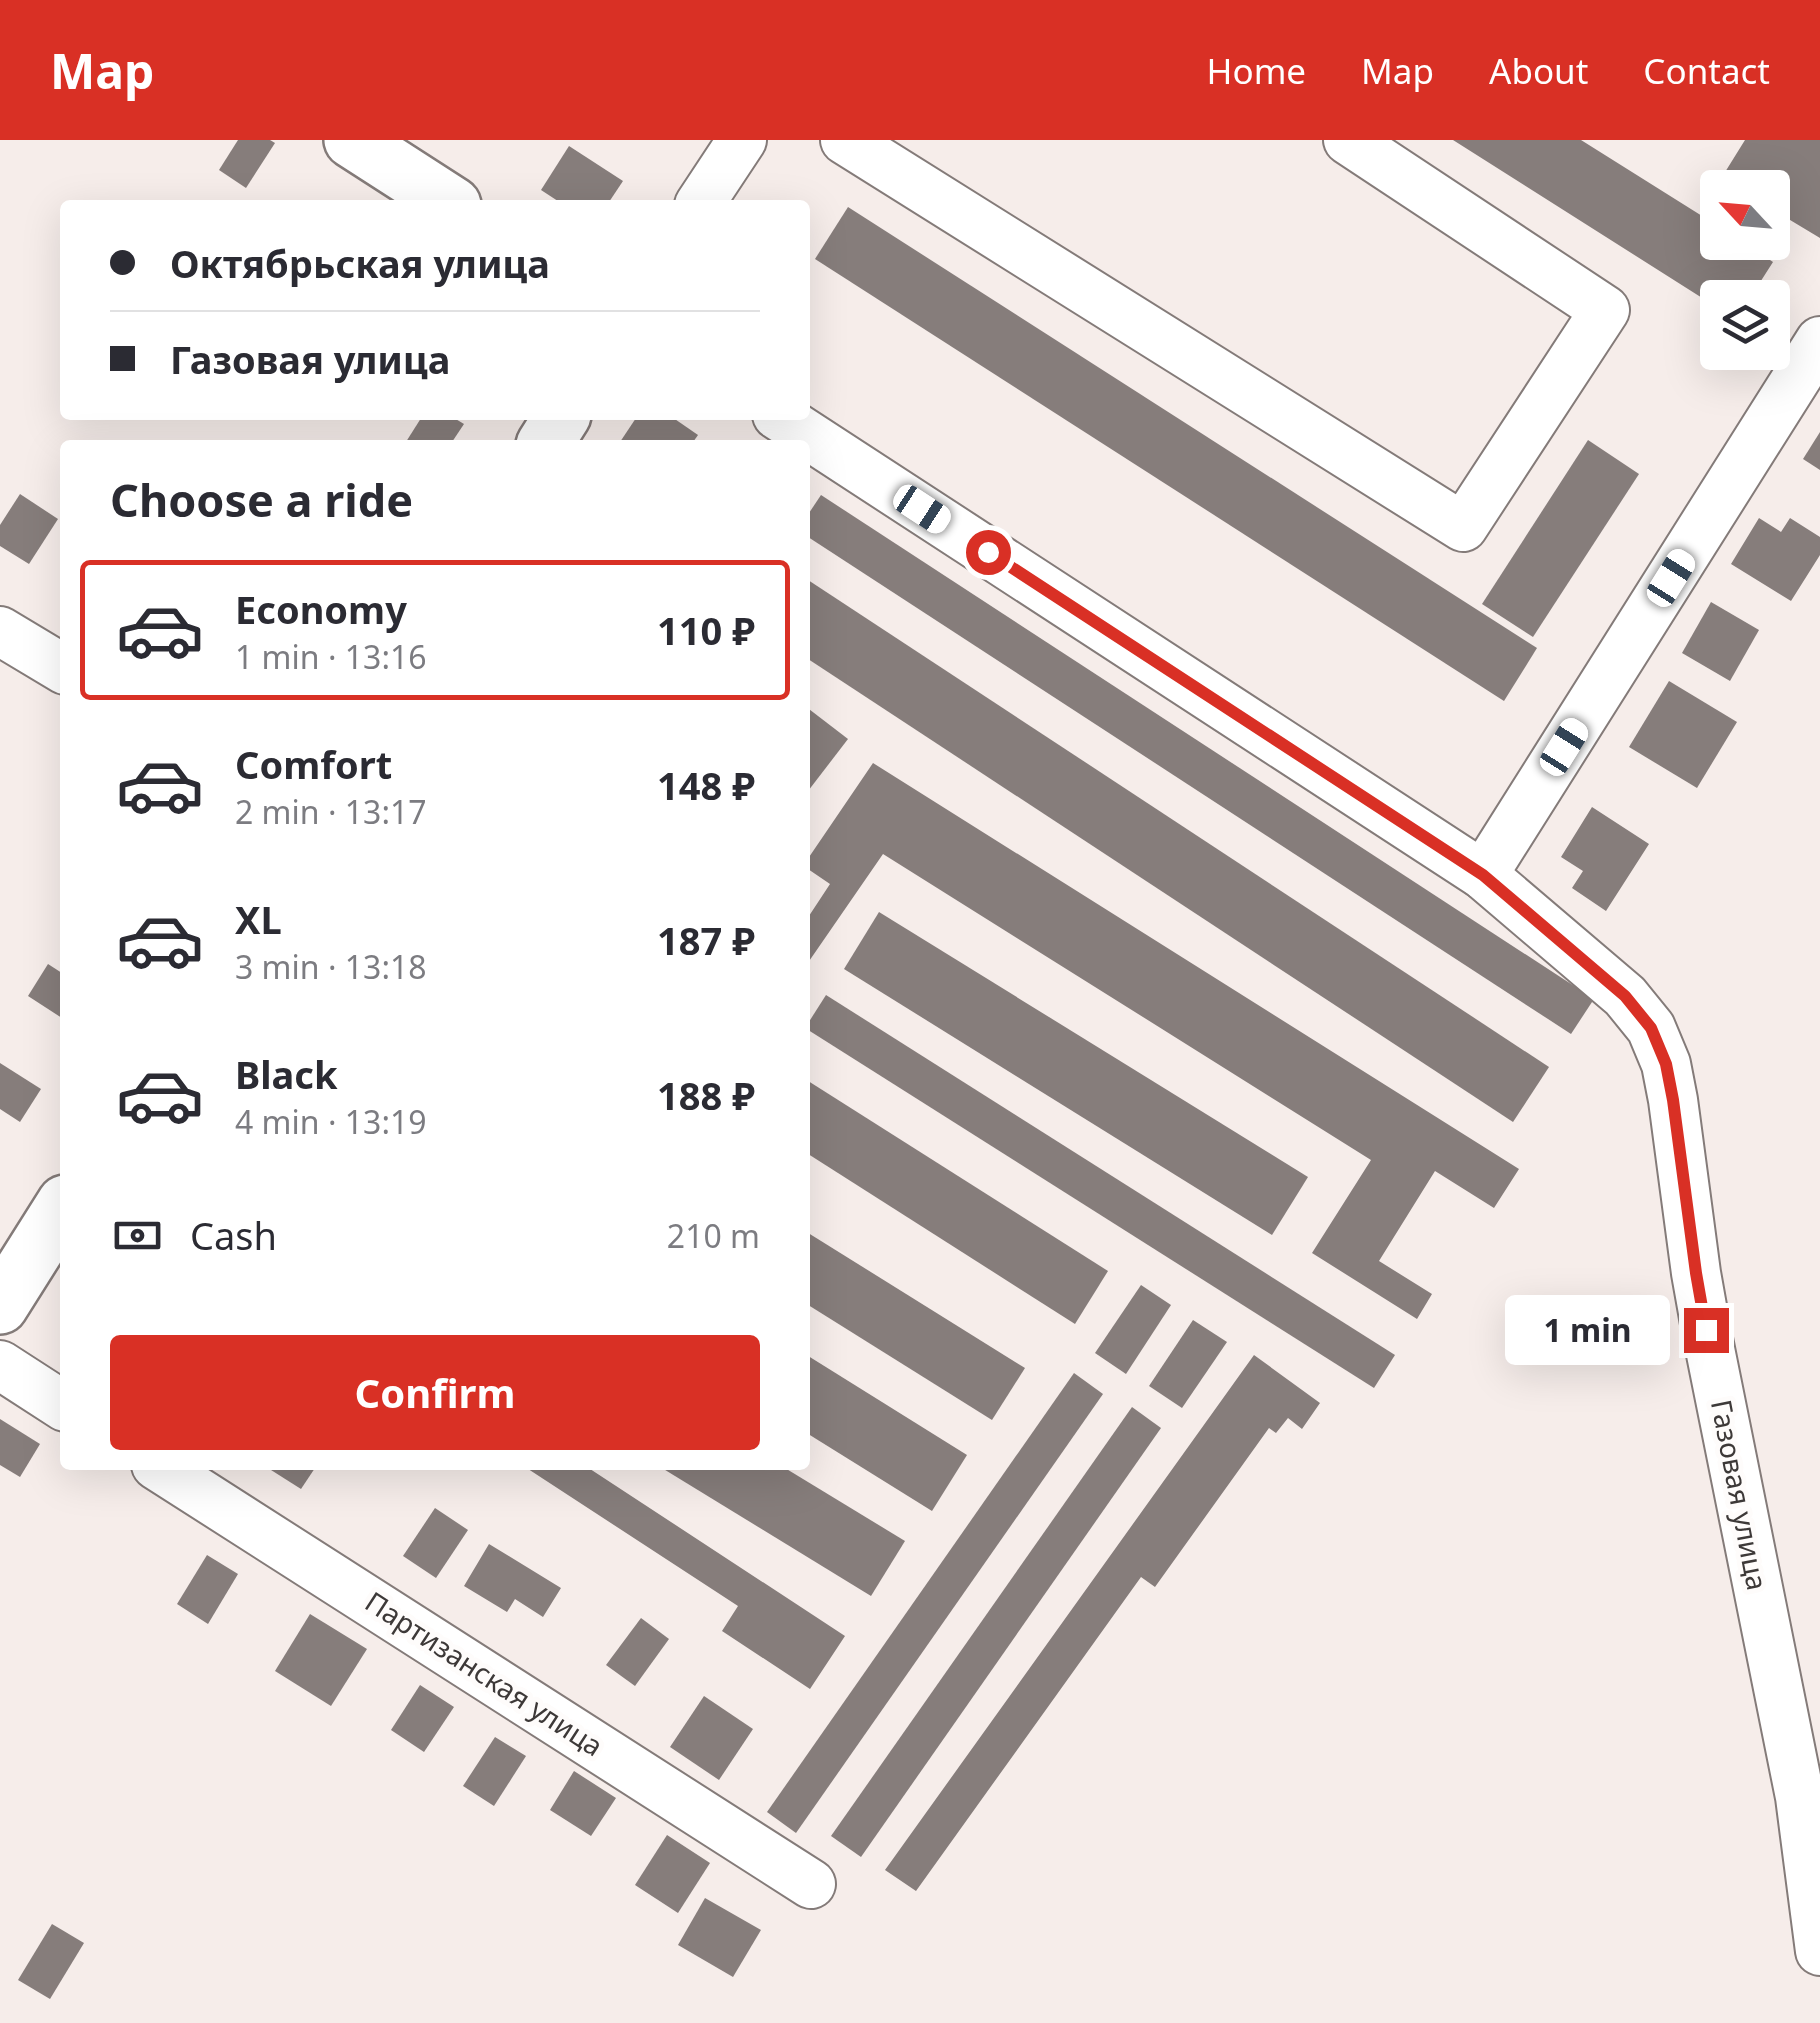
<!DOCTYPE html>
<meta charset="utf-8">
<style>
body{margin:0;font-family:"Noto Sans",sans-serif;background:#f2f2f3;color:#2b2b33;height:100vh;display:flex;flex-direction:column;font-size:38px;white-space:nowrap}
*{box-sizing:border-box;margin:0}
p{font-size:32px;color:#7c7c81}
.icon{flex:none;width:55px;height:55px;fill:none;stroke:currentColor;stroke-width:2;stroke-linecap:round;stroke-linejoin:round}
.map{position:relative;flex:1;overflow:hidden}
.side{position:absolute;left:60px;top:300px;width:750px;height:1030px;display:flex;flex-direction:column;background:#fff;border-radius:10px;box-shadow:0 10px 40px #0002}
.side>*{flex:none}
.hud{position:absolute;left:60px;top:60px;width:750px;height:220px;border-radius:10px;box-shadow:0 10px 40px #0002;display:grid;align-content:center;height:220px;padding:0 50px;background:#fff}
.needle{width:65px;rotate:296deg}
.controls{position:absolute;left:1700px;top:30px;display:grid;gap:20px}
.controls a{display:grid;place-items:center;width:90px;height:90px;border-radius:10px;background:#fff;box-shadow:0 10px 40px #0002;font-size:50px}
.end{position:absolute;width:45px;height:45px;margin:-22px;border:12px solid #d93025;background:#fff;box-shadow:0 0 0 5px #fff}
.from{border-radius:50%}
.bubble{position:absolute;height:70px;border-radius:10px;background:#fff;box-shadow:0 10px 40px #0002;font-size:32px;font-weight:700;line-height:70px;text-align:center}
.car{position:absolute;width:30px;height:60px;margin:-30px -15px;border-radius:12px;box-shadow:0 0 8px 2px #0007;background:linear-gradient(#fff 24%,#345 0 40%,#fff 0 76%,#345 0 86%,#fff 0)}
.hud b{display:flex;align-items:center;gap:35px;height:95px;font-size:38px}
.hud b+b{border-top:2px solid #e1e1e2}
.hud i{width:25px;height:25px;background:#2b2b33}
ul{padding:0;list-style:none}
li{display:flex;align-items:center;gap:30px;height:140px;margin:0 20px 15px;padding:0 30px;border:5px solid transparent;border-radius:10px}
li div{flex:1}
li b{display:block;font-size:38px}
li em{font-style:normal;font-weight:700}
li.selected{border-color:#d93025}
li>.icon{width:90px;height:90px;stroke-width:1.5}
h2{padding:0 50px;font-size:45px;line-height:120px}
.pay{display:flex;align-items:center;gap:25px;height:110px;padding:0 50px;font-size:38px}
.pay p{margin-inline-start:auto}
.button{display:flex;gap:20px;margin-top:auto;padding:20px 50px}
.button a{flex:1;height:115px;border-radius:10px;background:#d93025;color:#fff;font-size:40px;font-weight:700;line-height:115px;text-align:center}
header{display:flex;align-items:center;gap:60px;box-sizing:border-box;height:140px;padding:0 50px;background:#d93025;color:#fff}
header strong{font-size:48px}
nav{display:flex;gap:55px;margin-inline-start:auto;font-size:35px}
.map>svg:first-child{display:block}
.building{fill:#867d7b}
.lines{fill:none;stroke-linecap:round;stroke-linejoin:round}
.minor-casing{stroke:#847b79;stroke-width:52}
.major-casing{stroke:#847b79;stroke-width:60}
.minor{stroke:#fff;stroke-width:48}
.major{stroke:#fff;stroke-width:55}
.route{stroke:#d93025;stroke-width:12}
.labels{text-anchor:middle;stroke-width:10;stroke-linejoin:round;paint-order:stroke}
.street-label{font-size:28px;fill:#3d3938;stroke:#fefcfb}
</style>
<header>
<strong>Map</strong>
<nav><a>Home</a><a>Map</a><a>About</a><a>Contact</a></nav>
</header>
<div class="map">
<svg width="1820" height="1883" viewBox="0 0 1820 1883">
<rect width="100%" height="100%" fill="#f6edea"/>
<g class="building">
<polygon points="238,0 270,0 275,3 246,48 219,30"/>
<polygon points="1453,0 1581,0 1718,86 1718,102 1743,102 1773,122 1750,158 1718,158 1718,168"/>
<polygon points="1745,0 1820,0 1820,98 1772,69 1772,48 1738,48 1722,37"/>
<polygon points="569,6 623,41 607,65 564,65 541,50"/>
<polygon points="848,67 1537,508 1504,561 815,119"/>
<polygon points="423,275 449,275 464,284 450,305 404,305"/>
<polygon points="638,275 669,275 698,295 691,305 618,305"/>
<polygon points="1820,292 1820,330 1803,319"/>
<polygon points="1588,300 1639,334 1533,497 1482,464"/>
<polygon points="20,354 58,379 29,424 0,406 0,385"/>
<polygon points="821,355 1594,859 1571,894 805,395 805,379"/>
<polygon points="1759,378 1781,392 1790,378 1820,397 1820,415 1791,461 1731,424"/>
<polygon points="805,438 1549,927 1513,982 805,517"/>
<polygon points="1711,462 1759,490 1730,541 1682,513"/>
<polygon points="1669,541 1737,582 1697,648 1629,607"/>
<polygon points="805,566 848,599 805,655"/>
<polygon points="873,623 1519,1029 1494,1068 1435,1031 1379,1121 1432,1154 1417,1179 1312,1113 1371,1020 883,714 805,827 805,782 830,744 805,727 805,723"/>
<polygon points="1592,667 1649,704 1606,771 1572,748 1583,731 1561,717"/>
<polygon points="879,772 1308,1037 1272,1095 844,829"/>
<polygon points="48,824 65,835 65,880 28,856"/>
<polygon points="826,855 1395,1215 1374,1248 805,888"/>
<polygon points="0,923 41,949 20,982 0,969"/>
<polygon points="805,939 1108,1131 1075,1184 805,1012"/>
<polygon points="805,1091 1025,1228 992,1280 805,1163"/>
<polygon points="1141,1145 1171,1165 1126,1234 1095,1213"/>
<polygon points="1193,1180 1227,1202 1182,1268 1149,1246"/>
<polygon points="805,1214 967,1315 932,1371 805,1292"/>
<polygon points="1254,1215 1320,1263 1302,1289 1288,1278 1276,1293 1269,1288 1155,1447 1141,1437 916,1751 885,1730"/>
<polygon points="1074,1233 1103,1254 796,1693 767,1672"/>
<polygon points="1132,1267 1161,1288 861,1717 831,1696"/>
<polygon points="0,1279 40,1304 20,1337 0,1325"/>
<polygon points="274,1325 317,1325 301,1349 271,1330"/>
<polygon points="522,1325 584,1325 845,1496 810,1549 722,1491 738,1466"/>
<polygon points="657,1325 780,1325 905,1401 871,1456"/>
<polygon points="435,1368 468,1390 436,1438 403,1416"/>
<polygon points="489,1404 561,1448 543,1477 515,1459 507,1472 464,1446"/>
<polygon points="207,1415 238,1434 208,1484 177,1464"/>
<polygon points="310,1474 367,1509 331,1566 275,1531"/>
<polygon points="641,1478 669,1499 635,1546 606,1525"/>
<polygon points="420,1545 454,1567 424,1612 391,1590"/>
<polygon points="704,1556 753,1589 719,1640 670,1607"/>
<polygon points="495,1597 526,1616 494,1666 463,1646"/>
<polygon points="574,1631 616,1658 591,1696 550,1670"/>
<polygon points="667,1695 710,1723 678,1773 635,1745"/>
<polygon points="705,1758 761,1790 733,1837 678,1805"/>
<polygon points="52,1784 84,1803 50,1859 18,1840"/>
</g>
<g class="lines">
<defs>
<g id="minor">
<polyline points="845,0 1463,387 1605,170 1348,0"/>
<polyline points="699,65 742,0"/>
<polyline points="777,275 1483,735 1625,856 1651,888 1666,924 1673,960 1696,1133 1706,1189 1800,1657 1820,1811"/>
<polyline points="0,491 65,530"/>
<polyline points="1483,735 1820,201"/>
<polyline points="0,1225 65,1267"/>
<polyline points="156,1325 811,1744"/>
</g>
<g id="major">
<polyline points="352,0 453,65"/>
<polyline points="544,305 563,275"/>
<polyline points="0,1166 65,1063"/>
</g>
</defs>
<use href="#minor" class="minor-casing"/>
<use href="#major" class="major-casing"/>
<use href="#minor" class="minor"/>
<use href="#major" class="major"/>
</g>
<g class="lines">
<polyline class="route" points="988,412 1483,735 1625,856 1651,888 1666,924 1673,960 1696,1133 1706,1190"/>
</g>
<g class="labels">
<g class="street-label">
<text transform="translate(1739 1355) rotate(79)" y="10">Газовая улица</text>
<text transform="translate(484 1534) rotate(33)" y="10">Партизанская улица</text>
</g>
</g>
</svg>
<div class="controls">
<a><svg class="needle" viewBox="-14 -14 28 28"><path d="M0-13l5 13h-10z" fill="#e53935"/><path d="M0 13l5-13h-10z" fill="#7c7c81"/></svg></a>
<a><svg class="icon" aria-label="layers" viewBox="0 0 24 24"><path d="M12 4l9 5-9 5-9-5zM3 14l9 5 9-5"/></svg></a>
</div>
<i class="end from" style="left:988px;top:412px"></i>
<i class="end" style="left:1706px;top:1190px"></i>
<div class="bubble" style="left:1505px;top:1155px;width:165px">1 min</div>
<i class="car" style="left:922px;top:369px;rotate:123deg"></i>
<i class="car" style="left:1671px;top:438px;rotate:32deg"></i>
<i class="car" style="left:1564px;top:607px;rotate:32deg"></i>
<div class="hud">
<b><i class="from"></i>Октябрьская улица</b>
<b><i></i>Газовая улица</b>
</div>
<section class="side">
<h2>Choose a ride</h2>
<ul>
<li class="selected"><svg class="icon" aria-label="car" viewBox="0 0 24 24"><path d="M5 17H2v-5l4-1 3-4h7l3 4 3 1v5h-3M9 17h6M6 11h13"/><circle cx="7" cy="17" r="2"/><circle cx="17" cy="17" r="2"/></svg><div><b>Economy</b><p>1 min · 13:16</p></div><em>110 ₽</em></li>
<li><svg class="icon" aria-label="car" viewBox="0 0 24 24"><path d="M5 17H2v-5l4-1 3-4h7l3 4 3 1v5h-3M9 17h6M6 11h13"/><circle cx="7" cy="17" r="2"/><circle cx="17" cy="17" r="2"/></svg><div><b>Comfort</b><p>2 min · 13:17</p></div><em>148 ₽</em></li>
<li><svg class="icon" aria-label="car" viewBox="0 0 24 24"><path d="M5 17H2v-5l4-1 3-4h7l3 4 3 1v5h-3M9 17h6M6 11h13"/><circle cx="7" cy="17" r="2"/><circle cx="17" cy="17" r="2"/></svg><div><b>XL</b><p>3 min · 13:18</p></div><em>187 ₽</em></li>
<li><svg class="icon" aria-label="car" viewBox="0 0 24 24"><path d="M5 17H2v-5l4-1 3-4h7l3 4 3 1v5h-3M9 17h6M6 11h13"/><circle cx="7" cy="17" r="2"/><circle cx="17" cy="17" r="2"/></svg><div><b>Black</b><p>4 min · 13:19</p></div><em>188 ₽</em></li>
</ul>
<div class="pay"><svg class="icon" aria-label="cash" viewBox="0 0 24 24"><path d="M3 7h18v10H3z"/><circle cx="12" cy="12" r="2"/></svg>Cash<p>210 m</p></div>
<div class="button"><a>Confirm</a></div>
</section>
</div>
